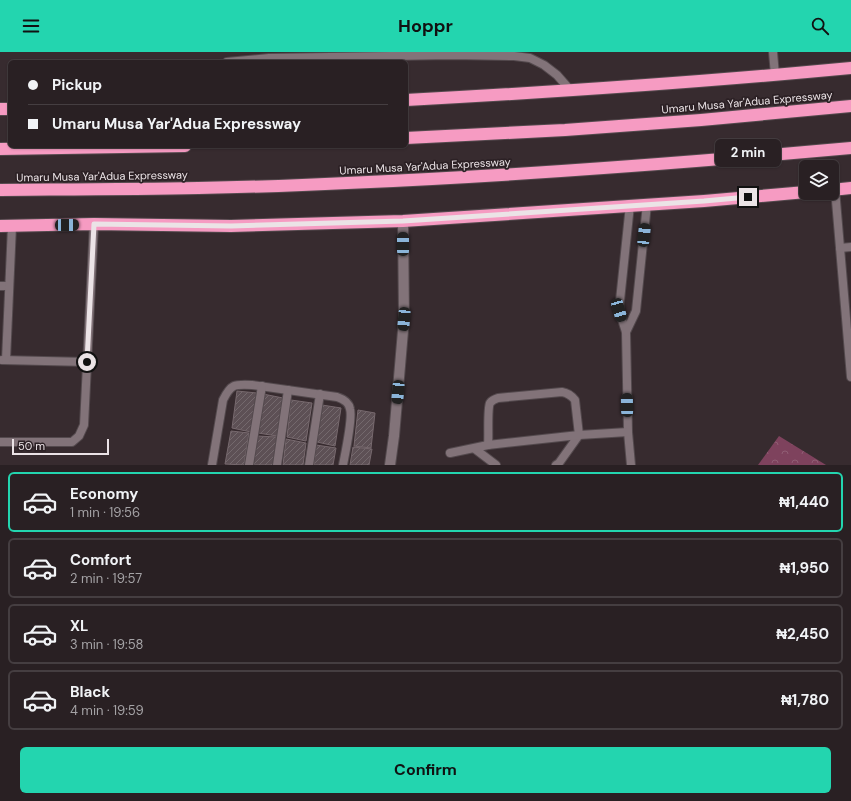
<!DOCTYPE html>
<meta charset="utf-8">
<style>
body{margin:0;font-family:"DM Sans",sans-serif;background:#31282b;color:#f1f3f6;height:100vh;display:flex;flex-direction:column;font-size:15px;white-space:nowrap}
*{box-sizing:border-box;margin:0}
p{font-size:13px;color:#a5a3a6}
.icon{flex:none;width:22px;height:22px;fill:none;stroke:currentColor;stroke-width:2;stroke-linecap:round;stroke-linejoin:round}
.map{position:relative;height:413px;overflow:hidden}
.drawer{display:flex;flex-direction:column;background:#292023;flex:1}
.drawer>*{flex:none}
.banner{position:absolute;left:8px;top:8px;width:400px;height:88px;border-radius:6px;box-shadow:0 1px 3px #0004,0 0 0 1px #453e41;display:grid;align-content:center;height:88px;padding:0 20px;background:#292023}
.controls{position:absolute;left:799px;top:108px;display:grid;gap:8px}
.controls a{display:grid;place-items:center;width:40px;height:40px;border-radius:6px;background:#292023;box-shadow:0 1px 3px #0004,0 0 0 1px #453e41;font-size:20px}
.scale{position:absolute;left:12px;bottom:10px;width:97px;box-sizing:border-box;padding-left:4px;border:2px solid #ebe3e6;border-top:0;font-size:11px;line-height:14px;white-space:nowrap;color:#ebe3e6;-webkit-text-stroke:3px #2c2125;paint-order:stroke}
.end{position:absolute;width:18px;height:18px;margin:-9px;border:5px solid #ebe3e6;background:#111;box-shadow:0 0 0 2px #111}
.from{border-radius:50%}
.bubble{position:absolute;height:28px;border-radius:6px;background:#292023;box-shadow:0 1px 3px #0004,0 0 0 1px #453e41;font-size:13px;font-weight:700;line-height:28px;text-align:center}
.car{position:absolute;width:12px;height:24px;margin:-12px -6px;border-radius:5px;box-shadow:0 0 3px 1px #0007;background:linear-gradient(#222 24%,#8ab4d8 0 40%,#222 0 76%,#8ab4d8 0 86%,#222 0)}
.banner b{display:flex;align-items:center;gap:14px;height:38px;font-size:15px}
.banner b+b{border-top:1px solid #453e41}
.banner i{width:10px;height:10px;background:#f1f3f6}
ul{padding:7px 0 0;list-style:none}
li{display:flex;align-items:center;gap:12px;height:60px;margin:0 8px 6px;padding:0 12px;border:2px solid #453e41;border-radius:6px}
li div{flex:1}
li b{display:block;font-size:15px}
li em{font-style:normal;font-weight:700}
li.selected{border-color:#23d5af}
li>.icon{width:36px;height:36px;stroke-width:1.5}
.primary-button{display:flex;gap:8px;margin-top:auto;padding:8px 20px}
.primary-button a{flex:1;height:46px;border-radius:6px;background:#23d5af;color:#111;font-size:16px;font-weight:700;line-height:46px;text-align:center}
header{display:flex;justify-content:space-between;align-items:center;height:52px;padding:0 20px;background:#23d5af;color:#111;font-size:18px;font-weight:700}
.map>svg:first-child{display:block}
.forest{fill:url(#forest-crowns)}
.building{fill:url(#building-hatch);stroke:#77696e}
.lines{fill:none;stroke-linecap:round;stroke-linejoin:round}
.lane-casing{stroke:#53494d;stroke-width:10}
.street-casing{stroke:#53494d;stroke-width:12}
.highway-casing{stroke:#53494d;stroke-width:14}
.lane{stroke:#827379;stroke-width:8}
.street{stroke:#827379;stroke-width:10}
.highway{stroke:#f69bc2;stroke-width:12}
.route{stroke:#ebe3e6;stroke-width:5}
.labels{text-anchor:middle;stroke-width:3.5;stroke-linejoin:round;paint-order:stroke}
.street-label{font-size:11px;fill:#ebe3e6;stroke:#2c2125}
</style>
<header><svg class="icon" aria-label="menu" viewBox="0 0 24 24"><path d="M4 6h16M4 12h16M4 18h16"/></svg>Hoppr<svg class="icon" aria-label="search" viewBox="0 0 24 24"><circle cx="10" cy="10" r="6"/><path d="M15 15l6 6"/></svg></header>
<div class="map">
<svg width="851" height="413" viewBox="0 0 851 413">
<defs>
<pattern id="forest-crowns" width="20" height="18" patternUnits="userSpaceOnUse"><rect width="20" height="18" fill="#7e425d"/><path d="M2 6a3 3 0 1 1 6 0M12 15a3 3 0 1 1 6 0" fill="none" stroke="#905d74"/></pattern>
<pattern id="building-hatch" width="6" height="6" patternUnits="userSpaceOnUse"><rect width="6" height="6" fill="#5d5055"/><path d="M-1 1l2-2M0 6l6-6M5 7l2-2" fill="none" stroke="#74696d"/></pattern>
</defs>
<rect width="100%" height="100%" fill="#372b2f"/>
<polygon class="forest" points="779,384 826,413 758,413"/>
<g class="building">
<polygon points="237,339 257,341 251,380 232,376"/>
<polygon points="263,342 283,346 277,384 258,381"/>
<polygon points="291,348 312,351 306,389 287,385"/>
<polygon points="322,353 341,356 335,394 317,390"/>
<polygon points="358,358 375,361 371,396 354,394"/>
<polygon points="231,379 249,381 244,413 225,412"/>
<polygon points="257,384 277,385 273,413 253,413"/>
<polygon points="286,387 306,391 303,413 283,413"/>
<polygon points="316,393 336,396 333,413 314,413"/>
<polygon points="353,395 372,397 369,413 350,413"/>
</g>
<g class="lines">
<defs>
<g id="lane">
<polyline points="773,0 775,23"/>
<polyline points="227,10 269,6 451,3 514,4 530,6 544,13 557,23 571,39"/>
<polyline points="835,137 851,325"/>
<polyline points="630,153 619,258 626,280 628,380 631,413"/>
<polyline points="840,196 851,195"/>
<polyline points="0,234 9,234"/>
<polyline points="626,280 636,259 647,152"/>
<polyline points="2,308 87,310"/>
<polyline points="6,308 12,174"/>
<polyline points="0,390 72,390 79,384 84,373 94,172"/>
<path d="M 488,393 C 489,385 487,357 490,351 C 492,348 495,347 498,346 L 562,340 C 568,341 571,343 575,348 L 579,383 L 559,411 L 556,413"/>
<polyline points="475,397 496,413"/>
<polyline points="450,401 488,393 579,383 628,380"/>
<path d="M 212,413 L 223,348 C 231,332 234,332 252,333 L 337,345 C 343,347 349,350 350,357 C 353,366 345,402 343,413"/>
<polyline points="249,413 262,334"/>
<polyline points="277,413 288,338"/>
<polyline points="309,413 320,342"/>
</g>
<polyline id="street" points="390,413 394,384 404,267 403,169"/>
<g id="highway">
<path d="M 406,48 C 555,40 703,30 851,16"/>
<polyline points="0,57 10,57"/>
<polyline points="406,86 565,78 701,68 851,54"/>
<polyline points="0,97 185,94"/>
<path d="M 0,138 C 116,137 231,137 347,131 C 515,124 683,111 851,96"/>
<polyline points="832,138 851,136"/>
<polyline points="0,174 94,172 231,174 403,169 704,149 806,140"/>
</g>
</defs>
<use href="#lane" class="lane-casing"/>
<use href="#street" class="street-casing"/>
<use href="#highway" class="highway-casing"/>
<use href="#lane" class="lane"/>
<use href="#street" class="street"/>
<use href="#highway" class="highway"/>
</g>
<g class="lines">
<polyline class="route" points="87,310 94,172 231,174 403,169 704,149 748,145"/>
</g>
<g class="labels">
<g class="street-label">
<text transform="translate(747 50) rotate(-5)" y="4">Umaru Musa Yar'Adua Expressway</text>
<text transform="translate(425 114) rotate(-3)" y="4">Umaru Musa Yar'Adua Expressway</text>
<text transform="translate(102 124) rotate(-1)" y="4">Umaru Musa Yar'Adua Expressway</text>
</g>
</g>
</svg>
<div class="controls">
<a><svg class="icon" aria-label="layers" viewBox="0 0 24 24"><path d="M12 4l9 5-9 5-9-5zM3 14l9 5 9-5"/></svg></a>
</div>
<div class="scale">50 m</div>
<i class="end from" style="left:87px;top:310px"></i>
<i class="end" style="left:748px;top:145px"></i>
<div class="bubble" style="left:715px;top:87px;width:66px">2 min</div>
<i class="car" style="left:67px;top:173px;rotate:89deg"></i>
<i class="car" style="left:644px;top:183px;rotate:6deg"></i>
<i class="car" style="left:403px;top:192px;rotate:0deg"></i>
<i class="car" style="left:619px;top:258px;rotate:164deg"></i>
<i class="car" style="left:404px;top:267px;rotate:185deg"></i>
<i class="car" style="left:398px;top:340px;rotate:185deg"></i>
<i class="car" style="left:627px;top:353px;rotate:359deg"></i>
<div class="banner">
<b><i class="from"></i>Pickup</b>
<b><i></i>Umaru Musa Yar'Adua Expressway</b>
</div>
</div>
<section class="drawer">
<ul>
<li class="selected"><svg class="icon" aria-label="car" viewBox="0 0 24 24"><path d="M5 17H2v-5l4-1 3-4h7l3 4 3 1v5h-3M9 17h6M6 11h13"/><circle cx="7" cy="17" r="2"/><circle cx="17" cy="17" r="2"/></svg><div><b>Economy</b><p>1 min · 19:56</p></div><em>₦1,440</em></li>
<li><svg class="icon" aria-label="car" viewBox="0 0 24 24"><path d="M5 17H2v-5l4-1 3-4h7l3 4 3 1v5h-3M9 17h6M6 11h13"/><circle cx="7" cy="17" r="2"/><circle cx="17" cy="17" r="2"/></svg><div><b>Comfort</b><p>2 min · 19:57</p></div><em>₦1,950</em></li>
<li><svg class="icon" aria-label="car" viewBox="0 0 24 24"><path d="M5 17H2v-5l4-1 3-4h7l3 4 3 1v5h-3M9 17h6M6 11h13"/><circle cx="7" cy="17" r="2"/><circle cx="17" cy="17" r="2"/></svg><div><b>XL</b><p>3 min · 19:58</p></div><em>₦2,450</em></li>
<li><svg class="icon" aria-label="car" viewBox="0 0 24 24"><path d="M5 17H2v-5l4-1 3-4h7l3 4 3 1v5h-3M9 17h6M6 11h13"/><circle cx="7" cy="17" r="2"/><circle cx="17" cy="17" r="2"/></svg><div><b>Black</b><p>4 min · 19:59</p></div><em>₦1,780</em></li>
</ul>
<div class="primary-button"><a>Confirm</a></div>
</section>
